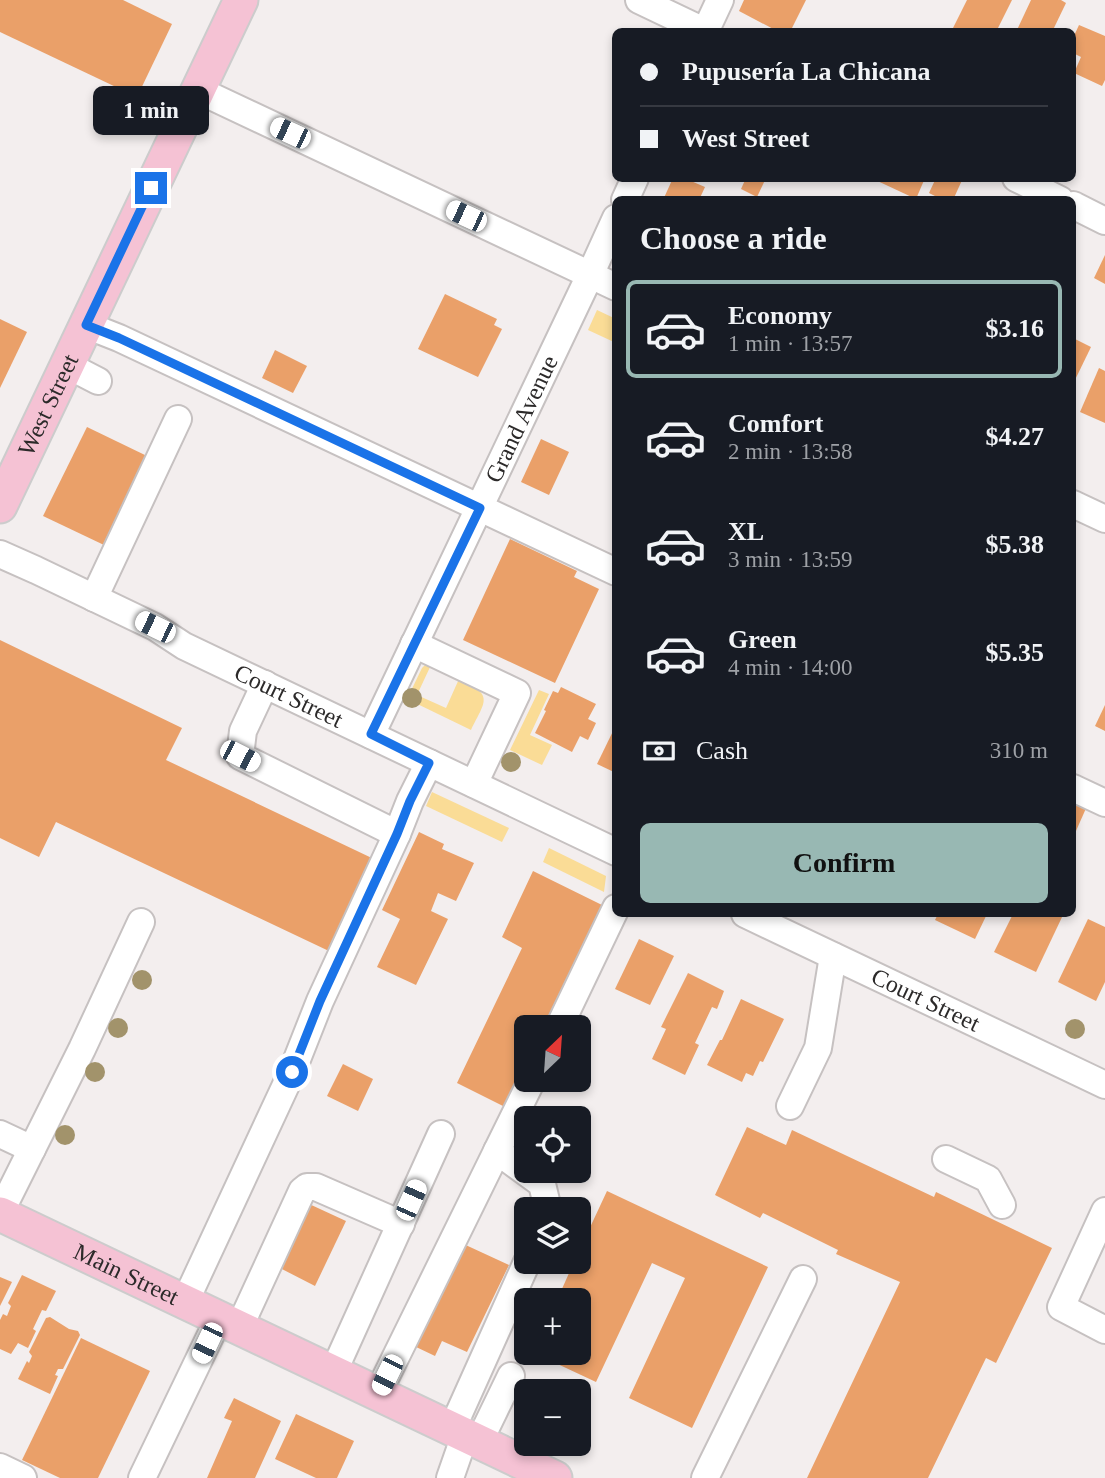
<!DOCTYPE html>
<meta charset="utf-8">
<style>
body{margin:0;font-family:Georgia,serif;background:#20242c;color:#f1f3f6;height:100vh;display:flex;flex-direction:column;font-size:26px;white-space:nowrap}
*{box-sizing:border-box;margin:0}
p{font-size:23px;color:#9ea1a6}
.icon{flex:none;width:38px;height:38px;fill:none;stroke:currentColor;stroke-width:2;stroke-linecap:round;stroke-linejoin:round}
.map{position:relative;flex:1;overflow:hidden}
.panel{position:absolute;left:612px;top:196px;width:464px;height:721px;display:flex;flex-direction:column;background:#171b24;border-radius:10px;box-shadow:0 4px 10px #0003}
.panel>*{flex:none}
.guide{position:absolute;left:612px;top:28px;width:464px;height:154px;border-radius:10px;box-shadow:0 4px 10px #0003;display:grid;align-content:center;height:154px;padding:0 28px;background:#171b24}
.needle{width:46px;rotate:25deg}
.controls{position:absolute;left:514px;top:1015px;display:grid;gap:14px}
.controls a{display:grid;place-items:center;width:77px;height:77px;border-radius:10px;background:#171b24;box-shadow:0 4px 10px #0003;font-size:35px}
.end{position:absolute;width:32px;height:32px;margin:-16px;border:9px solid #1a73e8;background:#fff;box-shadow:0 0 0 4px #fff}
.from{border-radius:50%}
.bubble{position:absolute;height:49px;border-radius:10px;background:#171b24;box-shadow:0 4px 10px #0003;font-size:23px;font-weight:700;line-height:49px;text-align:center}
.car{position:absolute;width:21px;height:42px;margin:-21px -10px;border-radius:9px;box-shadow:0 0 5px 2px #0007;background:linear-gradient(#fff 24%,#345 0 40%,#fff 0 76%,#345 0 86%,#fff 0)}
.guide b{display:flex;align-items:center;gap:24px;height:66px;font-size:26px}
.guide b+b{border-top:2px solid #363941}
.guide i{width:18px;height:18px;background:#f1f3f6}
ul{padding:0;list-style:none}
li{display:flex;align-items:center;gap:21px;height:98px;margin:0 14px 10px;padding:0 14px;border:4px solid transparent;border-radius:10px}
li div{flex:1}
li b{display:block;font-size:26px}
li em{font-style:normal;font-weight:700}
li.on{border-color:#98b8b3}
li>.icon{width:63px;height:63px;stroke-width:1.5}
h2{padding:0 28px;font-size:32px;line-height:84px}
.pay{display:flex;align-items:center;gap:18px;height:77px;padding:0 28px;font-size:26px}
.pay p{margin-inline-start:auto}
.cta{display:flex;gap:14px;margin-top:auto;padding:14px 28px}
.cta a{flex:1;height:80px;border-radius:10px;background:#98b8b3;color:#111;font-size:28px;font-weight:700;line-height:80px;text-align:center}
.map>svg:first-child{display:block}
.green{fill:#fadc96}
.building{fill:#eaa069}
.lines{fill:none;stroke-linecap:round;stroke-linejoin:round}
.minor-casing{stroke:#c6c1c1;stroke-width:30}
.major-casing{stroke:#ccc;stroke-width:37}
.minor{stroke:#fff;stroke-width:26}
.major{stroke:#f5c2d4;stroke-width:33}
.tree{fill:#a2936b}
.route{stroke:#1a73e8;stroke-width:9}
.labels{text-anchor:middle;stroke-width:7;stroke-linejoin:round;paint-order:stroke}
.street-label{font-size:24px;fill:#2c2a2a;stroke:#fffdfc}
</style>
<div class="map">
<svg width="1105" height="1478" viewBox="0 0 1105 1478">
<rect width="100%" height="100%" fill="#f3eeee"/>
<g class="green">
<polygon points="597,310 616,319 616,343 588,330"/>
<path d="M 426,664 L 431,665 L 417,695 L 446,708 L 459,679 C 494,695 486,700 471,730 L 407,699 L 422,668 Z"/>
<polygon points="539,690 549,694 530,735 552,745 542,765 510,750"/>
<polygon points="432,792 509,828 502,842 426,806"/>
<polygon points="549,848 606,876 604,892 543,862"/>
</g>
<g class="building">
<polygon points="0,0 123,0 172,24 137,97 0,32"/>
<polygon points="744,0 806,0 790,32 779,32 739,11"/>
<polygon points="967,0 1012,0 996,32 954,32 952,30"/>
<polygon points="1031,0 1061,0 1066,3 1052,32 1016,32"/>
<polygon points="1079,25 1105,36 1105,80 1102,86 1074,73 1081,57 1073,53 1073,38"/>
<polygon points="673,178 684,178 705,187 699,200 663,200"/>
<polygon points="746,178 766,178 757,197 741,189"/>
<polygon points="871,178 925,178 916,199"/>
<polygon points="936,178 963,178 953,200 943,200 929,193"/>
<polygon points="1105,255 1105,284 1094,278"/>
<polygon points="445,294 497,319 494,325 502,329 478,377 418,349"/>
<polygon points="0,319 27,332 0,388"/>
<polygon points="1073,338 1091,347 1073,384"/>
<polygon points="275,350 307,366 293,393 262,378"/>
<polygon points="1099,368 1105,371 1105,423 1080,412"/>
<polygon points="87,427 147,456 104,545 43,516"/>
<polygon points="541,439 569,452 549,495 521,482"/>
<polygon points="510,539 577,571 574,577 599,589 555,683 463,640"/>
<polygon points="0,640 182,728 166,760 376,860 331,952 56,822 39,857 0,838"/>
<polygon points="561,687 596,704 588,719 596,723 588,740 580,736 572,752 535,733 546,711 544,710 553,691 558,693"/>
<polygon points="1105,705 1105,731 1095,726"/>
<polygon points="616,725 616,773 597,764"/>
<polygon points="1073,800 1087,806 1076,831 1073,829"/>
<polygon points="419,832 444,844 442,849 474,863 456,901 438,893 431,911 448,919 416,985 377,967 400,919 382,910"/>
<polygon points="533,871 602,905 543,1027 527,1027 527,1061 505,1107 457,1083 522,948 502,937"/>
<polygon points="938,914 987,914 975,939 935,920"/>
<polygon points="1013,914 1060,914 1063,915 1036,972 994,952"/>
<polygon points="1088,919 1105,927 1105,982 1096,1001 1058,982"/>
<polygon points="639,939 674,956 650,1005 615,989"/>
<polygon points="688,973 724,991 717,1009 712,1007 695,1043 699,1045 685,1075 652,1059 666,1029 661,1027"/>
<polygon points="741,999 784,1019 763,1062 760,1061 753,1076 746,1073 742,1082 707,1065 720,1040 722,1040"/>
<polygon points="343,1064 373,1079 358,1111 327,1096"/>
<polygon points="747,1127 786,1145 792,1130 934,1197 936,1192 1052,1248 996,1363 986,1358 928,1478 807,1478 900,1282 836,1254 838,1250 763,1213 760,1218 715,1195"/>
<polygon points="607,1191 768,1267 692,1428 629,1398 685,1278 652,1263 596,1382 534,1353 579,1353 579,1300 557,1300 574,1262 579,1262 579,1251"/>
<polygon points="307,1203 346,1221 315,1286 276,1266"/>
<polygon points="457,1241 509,1265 467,1352 442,1341 435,1356 414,1346"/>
<polygon points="22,1275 56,1291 46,1311 42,1310 33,1329 36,1331 28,1348 18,1343 11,1354 0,1349 0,1320 3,1314 7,1316 11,1306 8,1303"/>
<polygon points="0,1277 12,1282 0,1306"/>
<polygon points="50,1317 69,1329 78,1331 80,1335 63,1369 58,1369 55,1375 58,1376 50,1394 18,1379 27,1361 29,1363 32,1356 29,1352 46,1318"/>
<polygon points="81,1338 150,1371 98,1478 60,1478 22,1460"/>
<polygon points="234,1398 281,1421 255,1478 207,1478 232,1421 224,1418"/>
<polygon points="296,1414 354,1441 337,1478 316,1478 275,1459"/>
</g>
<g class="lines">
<defs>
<g id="minor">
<polyline points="639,0 706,32"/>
<polyline points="705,32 720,0"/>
<polyline points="198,90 616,287"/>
<polyline points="1016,178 1060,200"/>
<polyline points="625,200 635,178"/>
<polyline points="1073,205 1105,221"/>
<polyline points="86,325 119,338 616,572"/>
<polyline points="67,365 98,381"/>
<polyline points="1073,504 1105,519"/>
<path id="s1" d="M 0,554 L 36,570 L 155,627 L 184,646 L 616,852"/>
<polyline points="94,598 178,419"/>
<polyline points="414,644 517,693 474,784"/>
<polyline points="265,684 243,731 240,756 397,834 410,801 429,763"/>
<path id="s2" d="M 371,735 L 590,275 L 616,218"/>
<polyline points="1073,788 1105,803"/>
<path id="s3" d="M 745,914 L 1105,1085"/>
<polyline points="559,1027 616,908"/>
<polyline points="532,1080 497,1151 542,1184 548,1209"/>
<polyline points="790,1106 818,1048 833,956"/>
<polyline points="0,1134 32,1149"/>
<polyline points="946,1159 988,1179 1002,1205"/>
<polyline points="1105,1211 1061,1307 1105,1330"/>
<polyline points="0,1213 82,1049 141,922"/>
<polyline points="185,1302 292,1072 320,1001 397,834"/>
<polyline points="239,1328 302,1191 307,1187 316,1187 401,1224"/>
<polyline points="333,1373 441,1134"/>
<polyline points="378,1393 497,1151"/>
<polyline points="452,1429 527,1262"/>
<polyline points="479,1442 511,1376"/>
<polyline points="0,1467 23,1478"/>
<polyline points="142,1478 219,1318"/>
<polyline points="450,1478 465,1435"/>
<polyline points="705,1478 803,1279"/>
</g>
<g id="major">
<path id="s4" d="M 0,506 L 241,0"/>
<path id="s5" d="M 0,1214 L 555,1478"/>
</g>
</defs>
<use href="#minor" class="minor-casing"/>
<use href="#major" class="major-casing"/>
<use href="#minor" class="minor"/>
<use href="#major" class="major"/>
</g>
<g class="tree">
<circle cx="412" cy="698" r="10"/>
<circle cx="511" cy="762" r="10"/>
<circle cx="142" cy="980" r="10"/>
<circle cx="118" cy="1028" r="10"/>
<circle cx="1075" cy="1029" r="10"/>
<circle cx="95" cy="1072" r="10"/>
<circle cx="65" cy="1135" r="10"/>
</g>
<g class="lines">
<polyline class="route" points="151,188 86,325 119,338 480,508 371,734 429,763 410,801 397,834 320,1001 292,1072"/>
</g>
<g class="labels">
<g class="street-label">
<text dy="8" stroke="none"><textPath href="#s4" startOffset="112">West Street</textPath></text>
<text dy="8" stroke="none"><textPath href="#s2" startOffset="350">Grand Avenue</textPath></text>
<text dy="8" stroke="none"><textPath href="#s1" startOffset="322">Court Street</textPath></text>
<text dy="8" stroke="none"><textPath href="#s3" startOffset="200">Court Street</textPath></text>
<text dy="8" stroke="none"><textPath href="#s5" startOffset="140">Main Street</textPath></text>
</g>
</g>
</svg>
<div class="controls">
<a><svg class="needle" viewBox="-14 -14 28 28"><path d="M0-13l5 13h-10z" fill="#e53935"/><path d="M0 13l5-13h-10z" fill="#9ea1a6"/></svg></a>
<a><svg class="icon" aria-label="locate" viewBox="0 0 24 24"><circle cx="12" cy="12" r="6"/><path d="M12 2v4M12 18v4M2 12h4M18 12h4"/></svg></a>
<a><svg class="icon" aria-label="layers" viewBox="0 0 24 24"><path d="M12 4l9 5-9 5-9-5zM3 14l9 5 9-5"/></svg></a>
<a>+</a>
<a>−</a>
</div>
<i class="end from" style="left:292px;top:1072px"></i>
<i class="end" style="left:151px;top:188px"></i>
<div class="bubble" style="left:93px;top:86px;width:116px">1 min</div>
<i class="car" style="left:290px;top:133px;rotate:295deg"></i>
<i class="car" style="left:466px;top:216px;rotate:295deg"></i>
<i class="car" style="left:155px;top:627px;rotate:296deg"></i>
<i class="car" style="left:240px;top:756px;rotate:117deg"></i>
<i class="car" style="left:411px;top:1200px;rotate:24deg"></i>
<i class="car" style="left:207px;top:1343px;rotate:205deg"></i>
<i class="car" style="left:387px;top:1375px;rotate:206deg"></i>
<div class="guide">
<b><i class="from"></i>Pupusería La Chicana</b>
<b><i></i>West Street</b>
</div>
<section class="panel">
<h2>Choose a ride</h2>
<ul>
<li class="on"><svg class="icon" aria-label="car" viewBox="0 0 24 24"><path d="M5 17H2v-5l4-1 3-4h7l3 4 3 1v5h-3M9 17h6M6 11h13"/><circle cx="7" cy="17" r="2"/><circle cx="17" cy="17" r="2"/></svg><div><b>Economy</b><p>1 min · 13:57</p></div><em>$3.16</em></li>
<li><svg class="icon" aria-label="car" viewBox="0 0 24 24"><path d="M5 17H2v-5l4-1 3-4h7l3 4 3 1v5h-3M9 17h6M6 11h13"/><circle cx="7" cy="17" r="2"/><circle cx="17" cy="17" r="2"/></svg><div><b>Comfort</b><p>2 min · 13:58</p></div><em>$4.27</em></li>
<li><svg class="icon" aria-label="car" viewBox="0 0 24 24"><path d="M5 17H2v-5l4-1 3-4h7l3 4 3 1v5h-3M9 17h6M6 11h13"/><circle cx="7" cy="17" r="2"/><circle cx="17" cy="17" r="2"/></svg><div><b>XL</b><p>3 min · 13:59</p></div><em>$5.38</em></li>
<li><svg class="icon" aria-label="car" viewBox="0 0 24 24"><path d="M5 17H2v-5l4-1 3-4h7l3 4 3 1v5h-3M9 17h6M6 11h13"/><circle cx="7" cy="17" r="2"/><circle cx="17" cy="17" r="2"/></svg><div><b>Green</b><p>4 min · 14:00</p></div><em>$5.35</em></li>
</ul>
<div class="pay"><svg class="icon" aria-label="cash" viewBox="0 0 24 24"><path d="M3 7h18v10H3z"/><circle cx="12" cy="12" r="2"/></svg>Cash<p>310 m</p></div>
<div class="cta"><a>Confirm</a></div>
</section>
</div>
